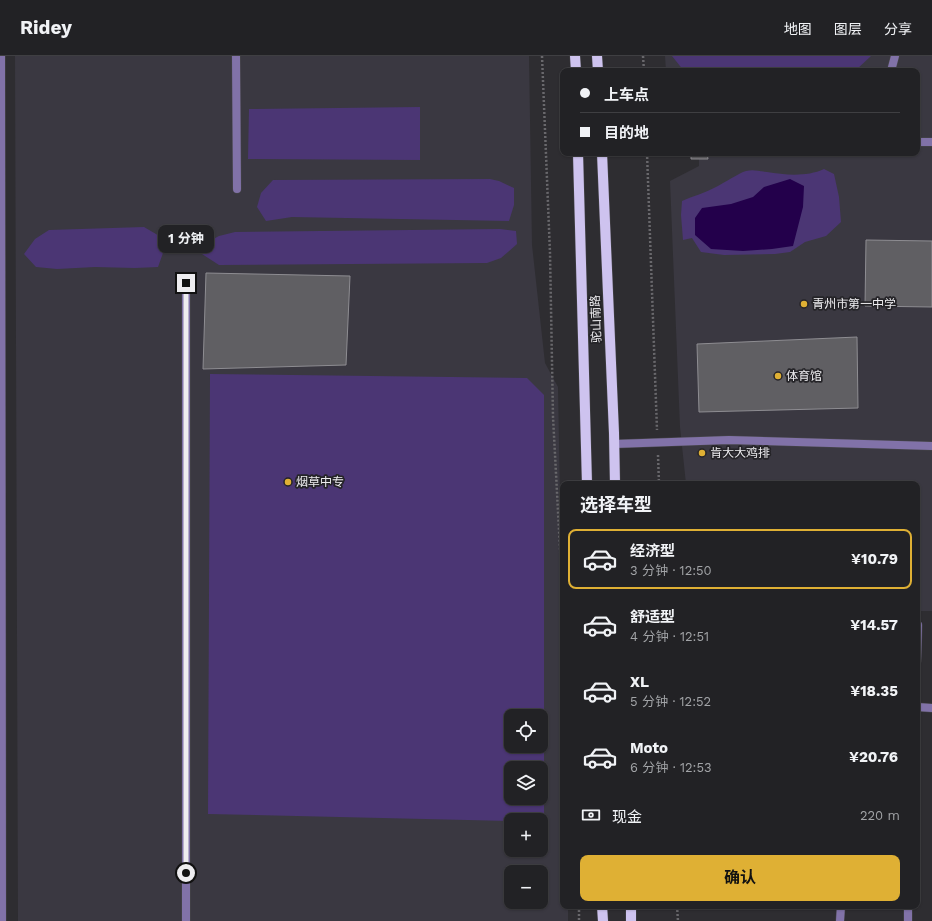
<!DOCTYPE html>
<html lang="zh">
<meta charset="utf-8">
<style>
body{margin:0;font-family:"Work Sans","Noto Sans SC",sans-serif;background:#2a2a2d;color:#f1f3f6;height:100vh;display:flex;flex-direction:column;font-size:15px;white-space:nowrap}
*{box-sizing:border-box;margin:0}
p{font-size:13px;color:#a2a4a7}
.icon{flex:none;width:22px;height:22px;fill:none;stroke:currentColor;stroke-width:2;stroke-linecap:round;stroke-linejoin:round}
.map{position:relative;flex:1;overflow:hidden}
.drawer{position:absolute;left:560px;top:425px;width:360px;height:428px;display:flex;flex-direction:column;background:#222225;border-radius:8px;box-shadow:0 1px 3px #0004,0 0 0 1px #3f3f42}
.drawer>*{flex:none}
.banner{position:absolute;left:560px;top:12px;width:360px;height:88px;border-radius:8px;box-shadow:0 1px 3px #0004,0 0 0 1px #3f3f42;display:grid;align-content:center;height:88px;padding:0 20px;background:#222225}
.controls{position:absolute;left:504px;top:653px;display:grid;gap:8px}
.controls a{display:grid;place-items:center;width:44px;height:44px;border-radius:8px;background:#222225;box-shadow:0 1px 3px #0004,0 0 0 1px #3f3f42;font-size:20px}
.end{position:absolute;width:18px;height:18px;margin:-9px;border:5px solid #eeedf0;background:#111;box-shadow:0 0 0 2px #111}
.from{border-radius:50%}
.bubble{position:absolute;height:28px;border-radius:8px;background:#222225;box-shadow:0 1px 3px #0004,0 0 0 1px #3f3f42;font-size:13px;font-weight:700;line-height:28px;text-align:center}
.banner b{display:flex;align-items:center;gap:14px;height:38px;font-size:15px}
.banner b+b{border-top:1px solid #3f3f42}
.banner i{width:10px;height:10px;background:#f1f3f6}
ul{padding:0;list-style:none}
li{display:flex;align-items:center;gap:12px;height:60px;margin:0 8px 6px;padding:0 12px;border:2px solid transparent;border-radius:8px}
li div{flex:1}
li b{display:block;font-size:15px}
li em{font-style:normal;font-weight:700}
li.active{border-color:#dfb034}
li>.icon{width:36px;height:36px;stroke-width:1.5}
h2{padding:0 20px;font-size:18px;line-height:48px}
.pay{display:flex;align-items:center;gap:10px;height:44px;padding:0 20px;font-size:15px}
.pay p{margin-inline-start:auto}
.cta{display:flex;gap:8px;margin-top:auto;padding:8px 20px}
.cta a{flex:1;height:46px;border-radius:8px;background:#dfb034;color:#111;font-size:16px;font-weight:700;line-height:46px;text-align:center}
header{display:flex;align-items:center;gap:24px;box-sizing:border-box;height:56px;padding:0 20px;background:#222225;border-bottom:1px solid #3f3f42}
header strong{font-size:19px}
nav{display:flex;gap:22px;margin-inline-start:auto;font-size:14px}
.map>svg:first-child{display:block}
.built{fill:#3a3841;fill-rule:evenodd}
.green{fill:#4b3674;fill-rule:evenodd}
.water{fill:#23004b}
.building{fill:#605f63;stroke:#8e8d92}
.lines{fill:none;stroke-linecap:round;stroke-linejoin:round}
.service-casing{stroke:#49484c;stroke-width:9}
.minor-casing{stroke:#49484c;stroke-width:9}
.tertiary-casing{stroke:#49484c;stroke-width:9}
.primary-casing{stroke:#49484c;stroke-width:11}
.path{stroke:#69686c;stroke-width:2.5;stroke-dasharray:2 2;stroke-linecap:butt}
.service{stroke:#8172a8;stroke-width:8}
.minor{stroke:#8172a8;stroke-width:8}
.tertiary{stroke:#8172a8;stroke-width:8}
.primary{stroke:#cec3ef;stroke-width:10}
.route{stroke:#eeedf0;stroke-width:5}
.poi-dot{fill:#dfb034;stroke:#252428;stroke-width:1.5}
.labels{text-anchor:middle;stroke-width:3.5;stroke-linejoin:round;paint-order:stroke}
.poi-label{font-size:12px;fill:#eeedf0;stroke:#252428;text-anchor:start}
.street-label{font-size:12px;fill:#eeedf0;stroke:#252428}
</style>
<header>
<strong>Ridey</strong>
<nav><a>地图</a><a>图层</a><a>分享</a></nav>
</header>
<div class="map">
<svg width="932" height="865" viewBox="0 0 932 865">
<rect width="100%" height="100%" fill="#2e2d31"/>
<g class="built">
<path d="M 15,0 L 529,0 L 532,189 L 545,307 L 558,331 L 563,606 L 563,850 L 568,850 L 568,865 L 18,865 ZM 511,660 L 541,660 L 541,690 L 511,690 ZM 511,712 L 541,712 L 541,742 L 511,742 ZM 511,764 L 541,764 L 541,794 L 511,794 ZM 511,816 L 541,816 L 541,846 L 511,846 Z"/>
<polygon points="665,0 932,0 932,555 917,555 917,428 686,428 680,371 670,125 699,110 699,97 917,97 917,15 666,15"/>
</g>
<g class="green">
<polygon points="672,0 871,0 855,15 684,15"/>
<polygon points="420,51 420,104 248,103 249,53"/>
<path d="M 824,113 L 834,118 L 839,141 L 841,166 L 826,180 L 805,186 L 790,196 L 775,198 L 724,199 L 701,196 L 692,182 L 683,184 L 681,159 L 682,145 C 693,140 705,137 716,131 C 724,127 739,117 746,115 C 753,113 759,115 767,116 C 785,119 807,121 824,113 Z"/>
<polygon points="490,123 499,125 514,132 514,149 509,165 292,161 266,165 257,151 261,137 273,124"/>
<polygon points="144,171 161,181 163,197 158,211 135,212 95,211 57,213 36,211 24,198 35,183 49,174"/>
<polygon points="500,173 516,175 517,188 501,202 487,207 219,209 202,198 204,188 219,180 235,176"/>
<path d="M 210,318 L 527,322 L 544,339 L 544,766 L 541,766 L 541,764 L 511,764 L 511,765 L 208,758 ZM 511,660 L 541,660 L 541,690 L 511,690 ZM 511,712 L 541,712 L 541,742 L 511,742 Z"/>
</g>
<polygon class="water" points="790,123 804,130 803,151 793,190 772,193 743,195 711,193 695,179 695,162 702,152 731,148 753,141 764,131"/>
<g class="building">
<polygon points="691,97 707,97 708,103 691,103"/>
<polygon points="866,184 932,185 932,251 865,250"/>
<polygon points="206,217 350,220 346,309 203,313"/>
<polygon points="857,281 858,352 699,356 697,288"/>
</g>
<g class="lines">
<defs>
<polyline id="service" points="891,15 895,0"/>
<g id="minor">
<polyline points="236,0 237,133"/>
<polyline points="917,86 932,86"/>
<polyline points="186,227 186,865"/>
<polyline points="614,388 729,384 932,390"/>
<polyline points="917,605 918,569"/>
<polyline points="917,651 932,652"/>
<polyline points="840,865 841,850"/>
<polyline points="908,865 908,850"/>
</g>
<polyline id="tertiary" points="1,0 2,865"/>
<g id="primary">
<polyline points="575,0 576,15"/>
<polyline points="597,0 598,15"/>
<path d="M 578,97 C 582,207 583,318 587,428"/>
<polyline points="602,97 614,377 615,428"/>
<polyline points="602,850 603,865"/>
<polyline points="631,850 631,865"/>
</g>
</defs>
<use href="#service" class="service-casing"/>
<use href="#minor" class="minor-casing"/>
<use href="#tertiary" class="tertiary-casing"/>
<use href="#primary" class="primary-casing"/>
<g class="path">
<polyline points="542,0 550,197 553,361 563,549"/>
<polyline points="643,0 644,15"/>
<polyline points="647,97 657,374"/>
<polyline points="658,399 659,428"/>
<polyline points="579,850 579,865"/>
<polyline points="677,850 678,865"/>
</g>
<use href="#service" class="service"/>
<use href="#minor" class="minor"/>
<use href="#tertiary" class="tertiary"/>
<use href="#primary" class="primary"/>
</g>
<g class="lines">
<polyline class="route" points="186,227 186,817"/>
</g>
<g class="poi-dot">
<circle cx="804" cy="248" r="4"/>
<circle cx="778" cy="320" r="4"/>
<circle cx="702" cy="397" r="4"/>
<circle cx="288" cy="426" r="4"/>
</g>
<g class="labels">
<g class="poi-label">
<text x="812" y="252">青州市第一中学</text>
<text x="786" y="324">体育馆</text>
<text x="710" y="401">肯大大鸡排</text>
<text x="296" y="430">烟草中专</text>
</g>
<g class="street-label">
<text transform="translate(596 263) rotate(-92)" y="4">驼山南路</text>
</g>
</g>
</svg>
<div class="controls">
<a><svg class="icon" aria-label="locate" viewBox="0 0 24 24"><circle cx="12" cy="12" r="6"/><path d="M12 2v4M12 18v4M2 12h4M18 12h4"/></svg></a>
<a><svg class="icon" aria-label="layers" viewBox="0 0 24 24"><path d="M12 4l9 5-9 5-9-5zM3 14l9 5 9-5"/></svg></a>
<a>+</a>
<a>−</a>
</div>
<i class="end from" style="left:186px;top:817px"></i>
<i class="end" style="left:186px;top:227px"></i>
<div class="bubble" style="left:158px;top:169px;width:56px">1 分钟</div>
<div class="banner">
<b><i class="from"></i>上车点</b>
<b><i></i>目的地</b>
</div>
<section class="drawer">
<h2>选择车型</h2>
<ul>
<li class="active"><svg class="icon" aria-label="car" viewBox="0 0 24 24"><path d="M5 17H2v-5l4-1 3-4h7l3 4 3 1v5h-3M9 17h6M6 11h13"/><circle cx="7" cy="17" r="2"/><circle cx="17" cy="17" r="2"/></svg><div><b>经济型</b><p>3 分钟 · 12:50</p></div><em>¥10.79</em></li>
<li><svg class="icon" aria-label="car" viewBox="0 0 24 24"><path d="M5 17H2v-5l4-1 3-4h7l3 4 3 1v5h-3M9 17h6M6 11h13"/><circle cx="7" cy="17" r="2"/><circle cx="17" cy="17" r="2"/></svg><div><b>舒适型</b><p>4 分钟 · 12:51</p></div><em>¥14.57</em></li>
<li><svg class="icon" aria-label="car" viewBox="0 0 24 24"><path d="M5 17H2v-5l4-1 3-4h7l3 4 3 1v5h-3M9 17h6M6 11h13"/><circle cx="7" cy="17" r="2"/><circle cx="17" cy="17" r="2"/></svg><div><b>XL</b><p>5 分钟 · 12:52</p></div><em>¥18.35</em></li>
<li><svg class="icon" aria-label="car" viewBox="0 0 24 24"><path d="M5 17H2v-5l4-1 3-4h7l3 4 3 1v5h-3M9 17h6M6 11h13"/><circle cx="7" cy="17" r="2"/><circle cx="17" cy="17" r="2"/></svg><div><b>Moto</b><p>6 分钟 · 12:53</p></div><em>¥20.76</em></li>
</ul>
<div class="pay"><svg class="icon" aria-label="cash" viewBox="0 0 24 24"><path d="M3 7h18v10H3z"/><circle cx="12" cy="12" r="2"/></svg>现金<p>220 m</p></div>
<div class="cta"><a>确认</a></div>
</section>
</div>
